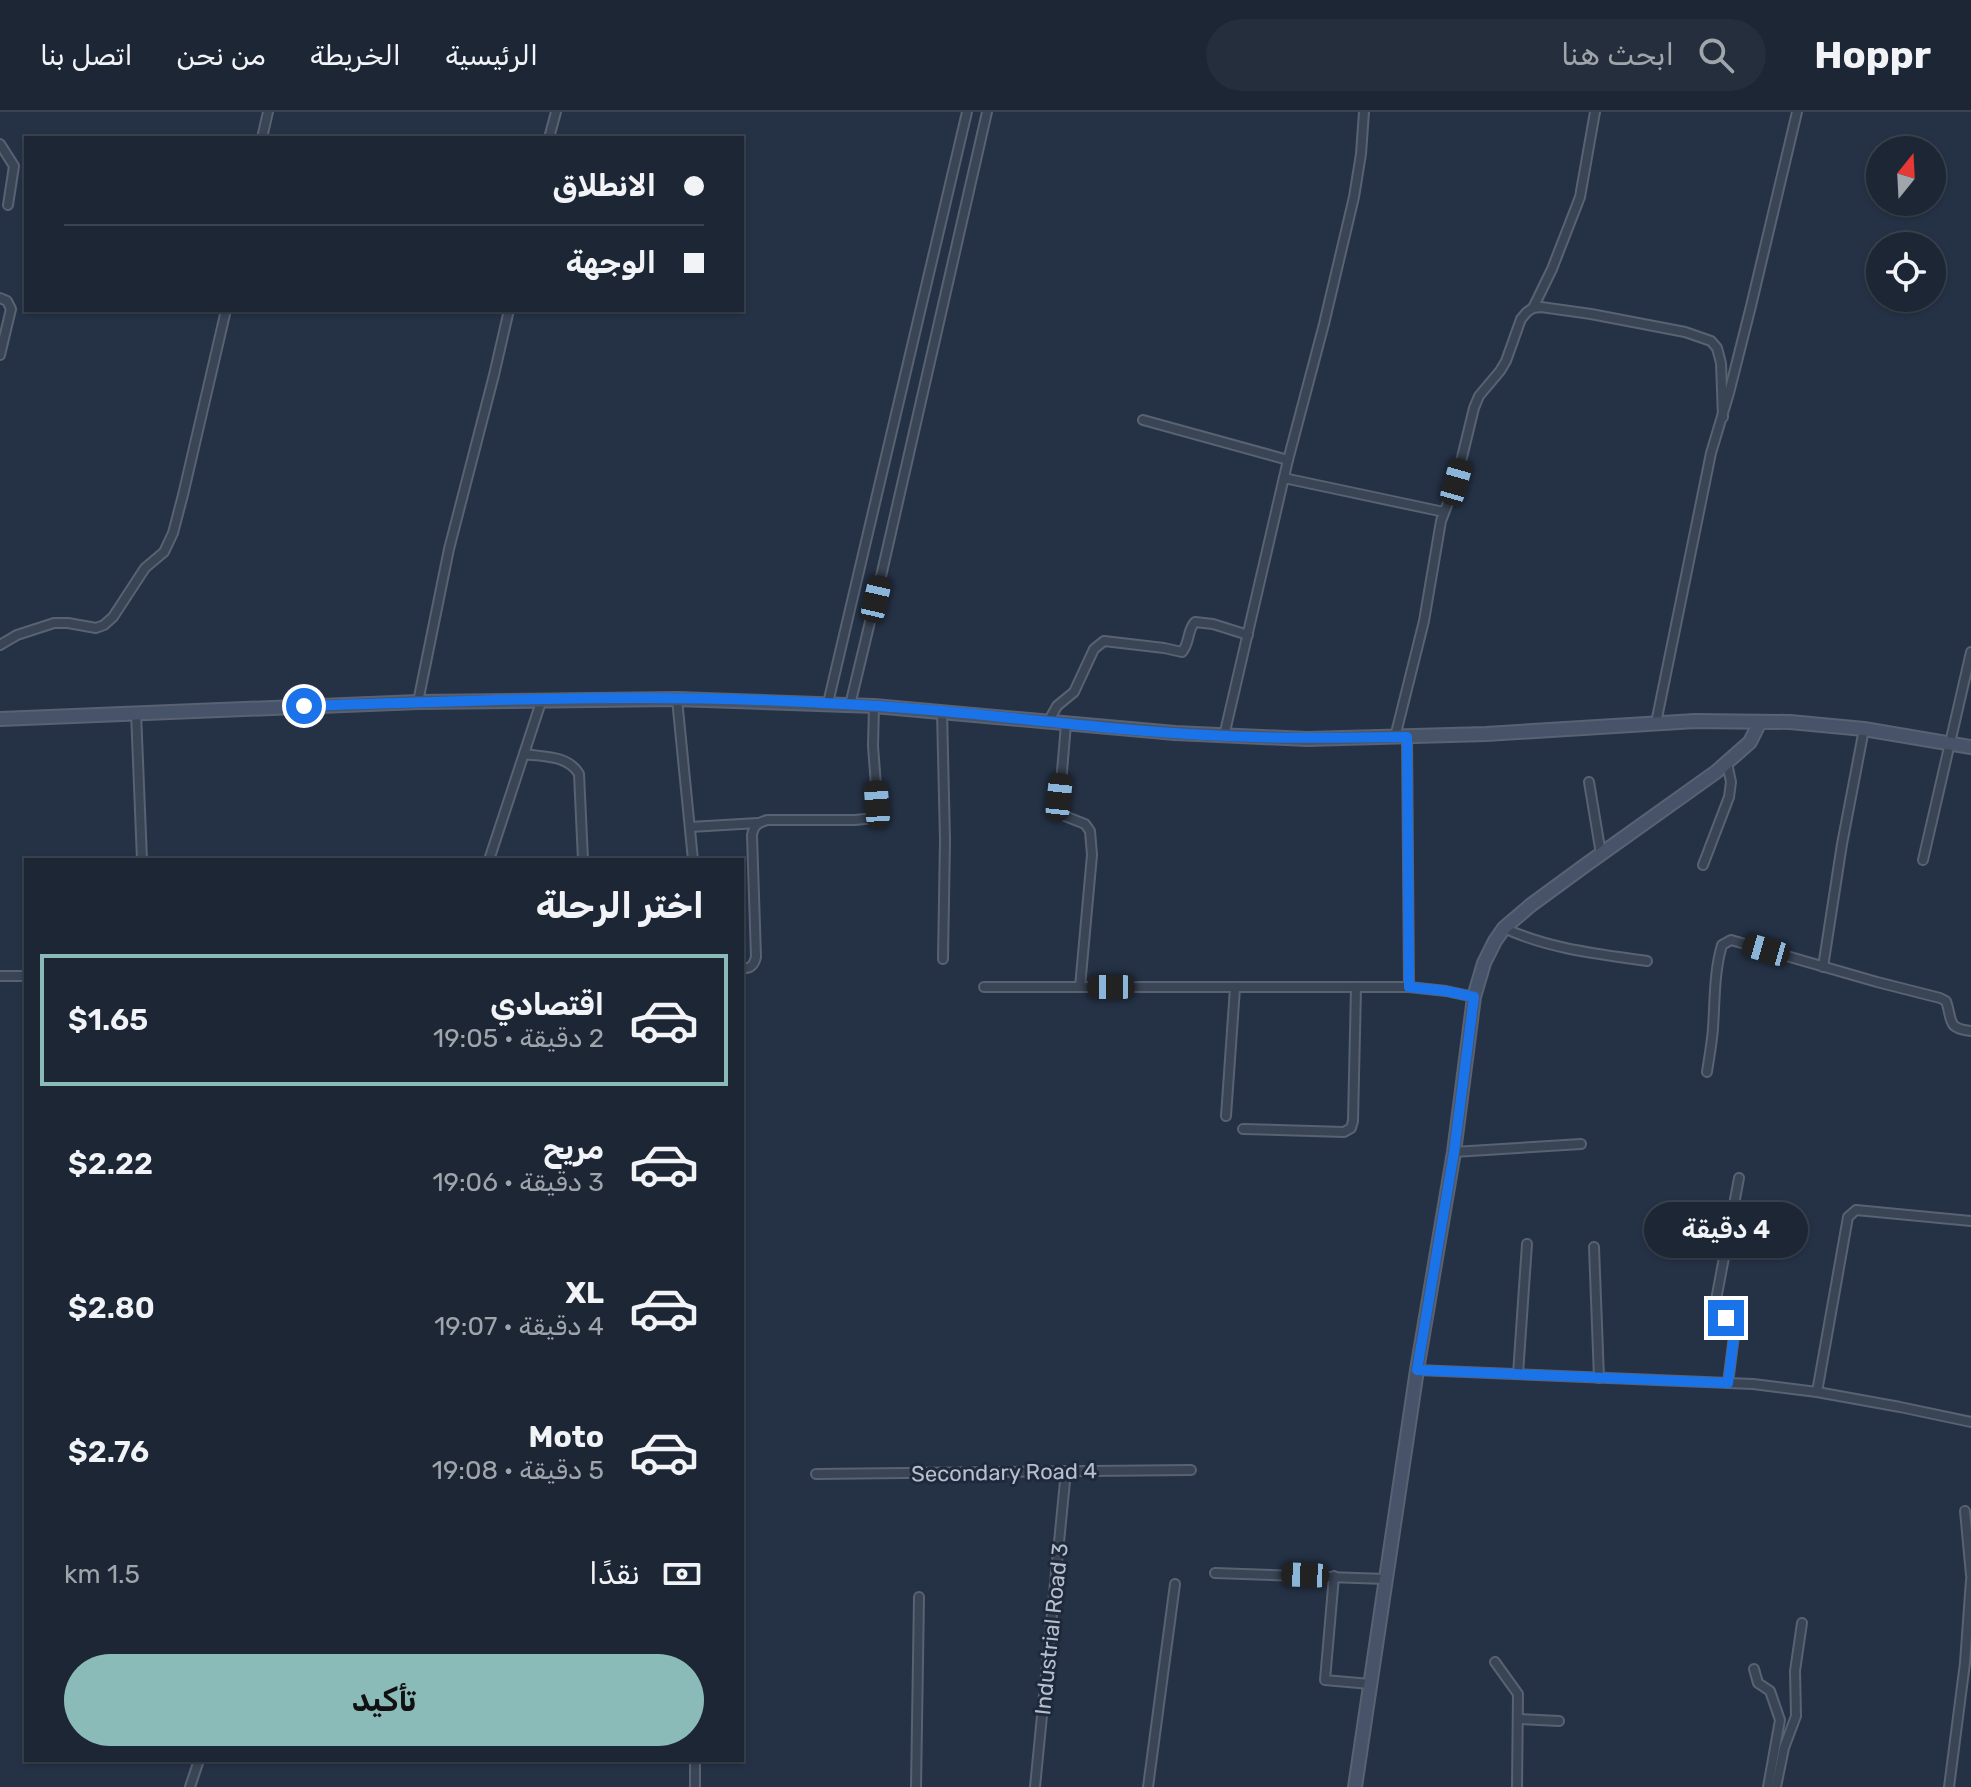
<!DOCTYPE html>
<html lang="ar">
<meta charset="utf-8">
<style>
body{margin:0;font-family:Rubik,"Noto Naskh Arabic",sans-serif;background:#252e3c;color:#f1f3f6;direction:rtl;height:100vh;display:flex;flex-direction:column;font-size:30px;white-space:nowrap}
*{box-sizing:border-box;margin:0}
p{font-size:26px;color:#a0a5ac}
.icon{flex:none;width:44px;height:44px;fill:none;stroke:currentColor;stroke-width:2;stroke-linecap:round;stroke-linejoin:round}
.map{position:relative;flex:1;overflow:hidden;direction:ltr}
.panel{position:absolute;left:24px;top:746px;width:720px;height:904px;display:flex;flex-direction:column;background:#1c2634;border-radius:0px;box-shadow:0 2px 6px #0004,0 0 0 2px #3a434f;direction:rtl}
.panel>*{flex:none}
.top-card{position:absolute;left:24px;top:24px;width:720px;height:176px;border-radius:0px;box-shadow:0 2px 6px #0004,0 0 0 2px #3a434f;direction:rtl;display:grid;align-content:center;height:176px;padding:0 40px;background:#1c2634}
.needle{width:52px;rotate:18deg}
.buttons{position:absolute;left:1866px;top:24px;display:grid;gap:16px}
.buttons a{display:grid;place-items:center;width:80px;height:80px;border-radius:50%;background:#1c2634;box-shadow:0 2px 6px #0004,0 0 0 2px #3a434f;font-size:40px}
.end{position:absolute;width:36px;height:36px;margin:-18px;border:10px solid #1a73e8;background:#fff;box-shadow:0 0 0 4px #fff}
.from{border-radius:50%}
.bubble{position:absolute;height:56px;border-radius:28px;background:#1c2634;box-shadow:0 2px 6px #0004,0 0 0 2px #3a434f;font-size:26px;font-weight:600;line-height:56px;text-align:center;direction:rtl}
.car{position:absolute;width:24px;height:48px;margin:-24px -12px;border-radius:10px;box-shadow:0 0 6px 2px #0007;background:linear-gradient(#222 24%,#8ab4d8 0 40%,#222 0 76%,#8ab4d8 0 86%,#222 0)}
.top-card b{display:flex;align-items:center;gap:28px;height:76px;font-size:30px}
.top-card b+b{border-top:2px solid #3a434f}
.top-card i{width:20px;height:20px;background:#f1f3f6}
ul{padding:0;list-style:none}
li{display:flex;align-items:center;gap:24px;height:132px;margin:0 16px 12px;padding:0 24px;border:4px solid transparent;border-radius:0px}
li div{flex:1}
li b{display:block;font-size:30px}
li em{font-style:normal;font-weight:600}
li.on{border-color:#8bbbb9}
li>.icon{width:72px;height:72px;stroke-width:1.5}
h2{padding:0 40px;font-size:36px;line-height:96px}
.pay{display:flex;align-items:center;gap:20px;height:88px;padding:0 40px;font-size:30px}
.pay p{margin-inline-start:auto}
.primary-button{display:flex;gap:16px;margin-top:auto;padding:16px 40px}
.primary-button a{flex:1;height:92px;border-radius:48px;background:#8bbbb9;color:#111;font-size:32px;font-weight:600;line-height:92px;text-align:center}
header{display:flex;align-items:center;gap:48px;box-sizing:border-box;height:112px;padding:0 40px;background:#1c2634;border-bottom:2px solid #3a434f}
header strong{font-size:38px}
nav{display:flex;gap:44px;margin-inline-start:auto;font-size:28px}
.search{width:560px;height:72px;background:#252e3c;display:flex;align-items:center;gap:20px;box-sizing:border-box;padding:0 28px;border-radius:44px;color:#a0a5ac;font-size:30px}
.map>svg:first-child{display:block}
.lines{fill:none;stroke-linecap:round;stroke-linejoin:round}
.street-casing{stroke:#586272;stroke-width:12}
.secondary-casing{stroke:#586272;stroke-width:16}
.street{stroke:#394455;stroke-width:8}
.secondary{stroke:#475369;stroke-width:12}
.route{stroke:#1a73e8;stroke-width:10}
.labels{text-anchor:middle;stroke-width:6;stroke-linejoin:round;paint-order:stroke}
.street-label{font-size:22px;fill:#b7bfce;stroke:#1e293b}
</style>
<header>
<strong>Hoppr</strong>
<div class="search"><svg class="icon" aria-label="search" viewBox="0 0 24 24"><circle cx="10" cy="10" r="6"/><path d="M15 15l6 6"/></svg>ابحث هنا</div>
<nav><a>الرئيسية</a><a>الخريطة</a><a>من نحن</a><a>اتصل بنا</a></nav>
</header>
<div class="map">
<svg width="1971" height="1675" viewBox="0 0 1971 1675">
<rect width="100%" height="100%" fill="#253246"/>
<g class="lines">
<defs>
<g id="street">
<polyline points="262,26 268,0"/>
<polyline points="549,26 556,0"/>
<polyline points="0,32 14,54 8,93"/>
<polyline points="0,186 7,189 11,197 0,243"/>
<polyline points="1533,196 1552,157 1580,85 1595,0"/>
<polyline points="1143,308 1288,348"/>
<polyline points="1284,366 1444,400"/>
<polyline points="0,533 17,523 54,511 68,511 96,516 104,513 113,505 145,456 164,440 173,421 183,383 226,198"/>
<polyline points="677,587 693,748"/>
<polyline points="418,590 449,437 494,263 509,198"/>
<polyline points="828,591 967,0"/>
<polyline points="850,593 882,460 987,0"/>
<polyline points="942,599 945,728 943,847"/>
<polyline points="136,600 142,748"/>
<path d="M 1048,610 L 1057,594 L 1074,580 L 1094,537 L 1104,529 L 1164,536 L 1182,540 C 1190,531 1187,518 1195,510 L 1213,512 L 1248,523"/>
<polyline points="1656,611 1711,341 1729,281 1751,194 1797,0"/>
<polyline points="1066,612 1059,695 1062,703 1085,712 1090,719 1092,743 1080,875"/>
<polyline points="1224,624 1288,348 1324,212 1354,85 1361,42 1364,0"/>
<polyline points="1395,625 1424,509 1441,409 1456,370 1474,296 1479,284 1500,259 1506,249 1521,207 1527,200 1533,196 1541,195 1591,202 1685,220 1711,229 1717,236 1721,251 1723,305"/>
<polyline points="1407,625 1409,875"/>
<path d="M 524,642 C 544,645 568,643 579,662 L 583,748"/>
<polyline points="1589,670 1601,742"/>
<polyline points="690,715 758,711"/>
<polyline points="489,748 542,587"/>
<polyline points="1923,748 1971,540"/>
<polyline points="1703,753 1729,685 1731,670 1727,651"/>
<path d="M 1504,816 C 1549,837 1598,842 1647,849"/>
<polyline points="1823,855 1842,732 1864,617"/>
<path d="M 742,856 C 751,857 754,853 756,845 L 752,723 C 754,713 758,711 767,708 L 855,708 L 874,706 L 878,700 L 873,634 L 874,594"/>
<polyline points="0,864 26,864"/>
<polyline points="984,875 1409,875 1446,879 1474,885"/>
<path d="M 1707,960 C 1709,946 1712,931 1713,916 C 1715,888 1714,860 1722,833 L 1731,828 L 1877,870 L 1940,886 L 1946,889 C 1953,909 1946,916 1971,919"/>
<polyline points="1226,1004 1235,876"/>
<polyline points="1243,1017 1344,1020 1351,1016 1353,1009 1356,876"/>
<polyline points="1454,1040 1581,1032"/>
<polyline points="1594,1135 1599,1266"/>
<polyline points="1417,1258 1753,1272 1817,1280 1900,1295 1971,1310"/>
<polyline points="1518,1262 1527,1132"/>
<polyline points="1728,1271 1735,1216 1730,1208 1718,1202 1716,1188 1739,1066"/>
<polyline points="1817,1280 1848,1105 1856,1098 1971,1109"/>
<polyline points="816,1362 1191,1358"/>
<polyline points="1965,1399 1971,1463"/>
<polyline points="1215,1461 1386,1467"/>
<polyline points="1334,1464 1325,1568 1370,1572"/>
<polyline points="1495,1550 1518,1582 1517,1675"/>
<polyline points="1754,1557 1758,1571 1770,1579 1780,1608 1768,1675"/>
<polyline points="1519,1607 1559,1609"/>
<polyline points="695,1648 695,1675"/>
<polyline points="190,1675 199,1648"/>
<polyline points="916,1675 919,1485"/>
<polyline points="1035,1675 1066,1359"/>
<polyline points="1148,1675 1175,1472"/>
<polyline points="1776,1675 1784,1636 1796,1604 1795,1559 1802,1511"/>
<polyline points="1949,1675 1965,1551 1971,1468"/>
</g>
<g id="secondary">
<polyline points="0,607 418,590 677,587 874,594 1175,621 1307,627 1486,622 1695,609 1790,610 1864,617 1971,635"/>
<polyline points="1355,1675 1417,1258 1454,1040 1474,885 1484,851 1495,829 1504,816 1531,793 1587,752 1716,660 1750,630 1760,610"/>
</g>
</defs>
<use href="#street" class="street-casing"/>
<use href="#secondary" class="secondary-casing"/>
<use href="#street" class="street"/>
<use href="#secondary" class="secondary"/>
</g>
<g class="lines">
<path class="route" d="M 304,594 C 471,589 638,581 805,590 C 851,592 897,595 943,599 C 1037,608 1131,620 1226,624 C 1286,627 1346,626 1407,625 L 1409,875 L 1446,879 L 1474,885 L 1454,1040 L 1417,1258 L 1728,1271 L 1735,1216 L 1730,1208 L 1726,1206"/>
</g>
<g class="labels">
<g class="street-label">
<text transform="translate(1004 1360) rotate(-1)" y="8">Secondary Road 4</text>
<text transform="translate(1051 1517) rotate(-84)" y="8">Industrial Road 3</text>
</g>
</g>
</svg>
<div class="buttons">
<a><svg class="needle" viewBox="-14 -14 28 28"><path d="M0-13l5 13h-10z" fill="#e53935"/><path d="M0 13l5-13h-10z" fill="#a0a5ac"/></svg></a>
<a><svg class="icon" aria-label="locate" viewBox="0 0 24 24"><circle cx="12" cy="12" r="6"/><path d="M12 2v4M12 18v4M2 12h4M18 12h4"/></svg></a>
</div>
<i class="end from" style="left:304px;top:594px"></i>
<i class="end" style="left:1726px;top:1206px"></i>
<div class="bubble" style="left:1644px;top:1090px;width:164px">4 دقيقة</div>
<i class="car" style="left:1456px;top:370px;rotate:16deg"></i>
<i class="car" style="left:876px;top:487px;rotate:13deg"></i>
<i class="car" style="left:1059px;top:685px;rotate:6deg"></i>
<i class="car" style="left:877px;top:692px;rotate:356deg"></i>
<i class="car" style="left:1766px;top:838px;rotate:286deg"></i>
<i class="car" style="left:1111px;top:875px;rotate:270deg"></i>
<i class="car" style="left:1305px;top:1463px;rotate:272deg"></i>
<div class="top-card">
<b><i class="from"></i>الانطلاق</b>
<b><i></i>الوجهة</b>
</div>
<section class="panel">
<h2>اختر الرحلة</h2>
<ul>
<li class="on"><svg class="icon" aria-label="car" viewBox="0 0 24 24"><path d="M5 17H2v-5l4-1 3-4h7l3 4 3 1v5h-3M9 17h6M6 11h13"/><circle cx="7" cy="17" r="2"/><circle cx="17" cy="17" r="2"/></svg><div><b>اقتصادي</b><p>2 دقيقة · 19:05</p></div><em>$1.65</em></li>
<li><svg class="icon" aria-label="car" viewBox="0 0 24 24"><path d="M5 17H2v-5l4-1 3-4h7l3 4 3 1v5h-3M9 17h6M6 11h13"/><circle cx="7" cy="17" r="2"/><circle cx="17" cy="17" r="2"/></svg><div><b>مريح</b><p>3 دقيقة · 19:06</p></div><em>$2.22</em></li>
<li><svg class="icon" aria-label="car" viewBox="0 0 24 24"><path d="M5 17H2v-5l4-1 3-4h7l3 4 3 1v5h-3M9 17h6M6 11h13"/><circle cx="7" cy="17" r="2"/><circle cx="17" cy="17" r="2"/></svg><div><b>XL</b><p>4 دقيقة · 19:07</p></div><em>$2.80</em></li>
<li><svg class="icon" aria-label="car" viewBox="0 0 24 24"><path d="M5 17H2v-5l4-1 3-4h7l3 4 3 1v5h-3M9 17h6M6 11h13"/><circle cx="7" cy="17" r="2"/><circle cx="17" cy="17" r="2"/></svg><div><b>Moto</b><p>5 دقيقة · 19:08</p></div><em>$2.76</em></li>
</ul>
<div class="pay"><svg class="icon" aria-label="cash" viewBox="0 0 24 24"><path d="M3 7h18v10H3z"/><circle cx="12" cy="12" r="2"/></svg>نقدًا<p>1.5 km</p></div>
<div class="primary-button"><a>تأكيد</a></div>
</section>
</div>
